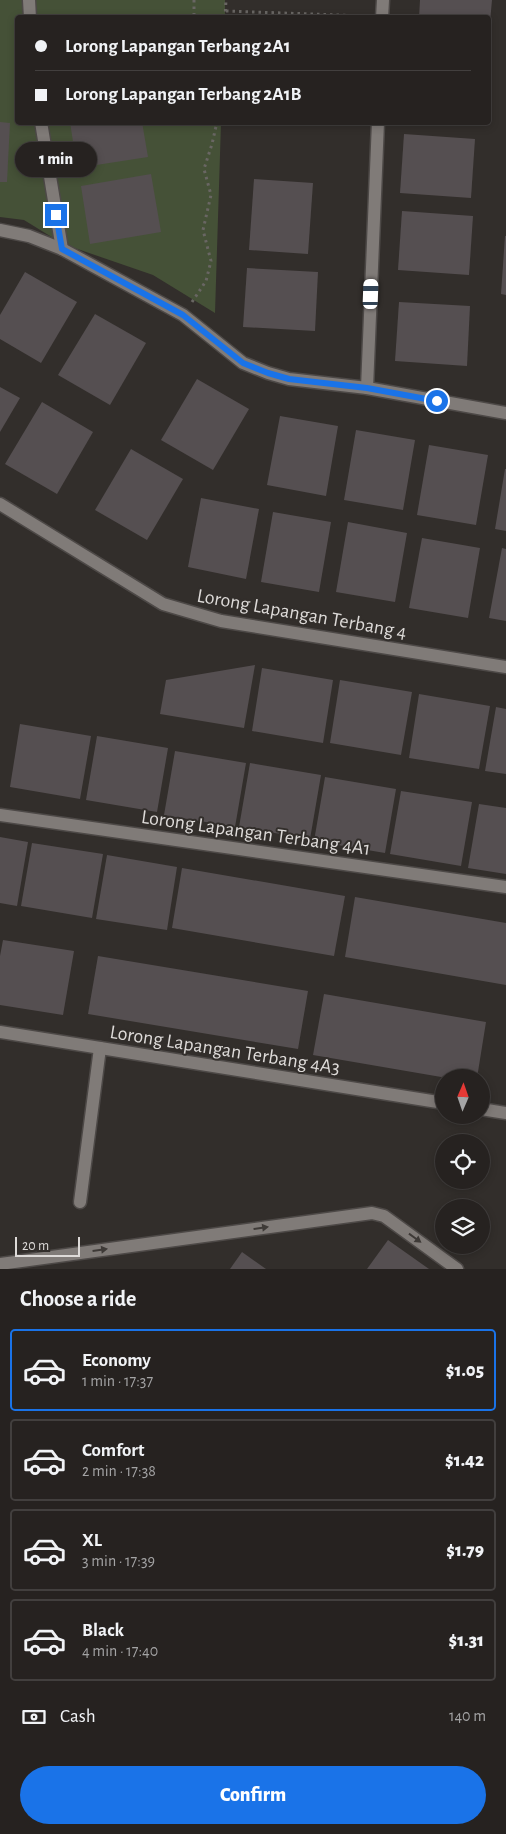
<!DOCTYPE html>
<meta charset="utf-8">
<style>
body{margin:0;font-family:"Alegreya Sans",sans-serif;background:#322f2d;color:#f1f3f6;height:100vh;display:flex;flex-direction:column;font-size:19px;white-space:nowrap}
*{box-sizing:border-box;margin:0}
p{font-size:16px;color:#a4a4a5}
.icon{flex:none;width:28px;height:28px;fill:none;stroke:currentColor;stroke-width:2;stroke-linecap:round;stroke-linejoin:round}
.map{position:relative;height:1269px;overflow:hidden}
.side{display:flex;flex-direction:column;background:#262220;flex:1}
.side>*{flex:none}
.hud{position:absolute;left:15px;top:15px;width:476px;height:110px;border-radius:5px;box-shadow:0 2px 8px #0003,0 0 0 1px #423f3e;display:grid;align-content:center;height:110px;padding:0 20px;background:#262220}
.needle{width:32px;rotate:2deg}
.fabs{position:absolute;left:435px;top:1069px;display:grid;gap:10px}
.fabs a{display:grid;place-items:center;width:55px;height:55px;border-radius:50%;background:#262220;box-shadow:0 2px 8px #0003,0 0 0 1px #423f3e;font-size:25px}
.scale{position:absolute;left:15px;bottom:12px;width:65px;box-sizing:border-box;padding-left:5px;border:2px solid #dddad8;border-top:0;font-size:14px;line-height:18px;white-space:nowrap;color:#dddad8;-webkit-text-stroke:4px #322e2b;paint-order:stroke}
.end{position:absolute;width:22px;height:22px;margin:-11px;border:6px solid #1a73e8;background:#fff;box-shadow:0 0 0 2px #fff}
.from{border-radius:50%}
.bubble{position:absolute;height:35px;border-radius:18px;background:#262220;box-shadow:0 2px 8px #0003,0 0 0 1px #423f3e;font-size:16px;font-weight:800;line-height:35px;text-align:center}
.car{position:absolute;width:15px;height:30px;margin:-15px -8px;border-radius:6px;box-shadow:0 0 4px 1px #0007;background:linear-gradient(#fff 24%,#345 0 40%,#fff 0 76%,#345 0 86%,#fff 0)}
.hud b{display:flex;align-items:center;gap:18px;height:48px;font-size:19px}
.hud b+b{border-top:1px solid #423f3e}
.hud i{width:12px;height:12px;background:#f1f3f6}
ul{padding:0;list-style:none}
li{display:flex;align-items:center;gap:15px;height:82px;margin:0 10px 8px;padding:0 10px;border:2px solid #423f3e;border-radius:5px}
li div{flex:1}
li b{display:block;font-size:19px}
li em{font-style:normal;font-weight:800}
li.current{border-color:#1a73e8}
li>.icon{width:45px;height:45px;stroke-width:1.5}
h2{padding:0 20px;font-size:22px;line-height:60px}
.pay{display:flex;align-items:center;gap:12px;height:55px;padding:0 20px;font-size:19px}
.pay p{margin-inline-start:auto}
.button{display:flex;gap:10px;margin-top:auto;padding:10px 20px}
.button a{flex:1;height:58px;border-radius:30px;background:#1a73e8;color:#fff;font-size:20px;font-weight:800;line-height:58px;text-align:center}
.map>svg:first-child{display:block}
.green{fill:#455137}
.building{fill:#554f51}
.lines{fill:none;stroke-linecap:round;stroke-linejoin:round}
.minor-casing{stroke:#4d4947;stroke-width:15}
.path{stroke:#696663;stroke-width:3;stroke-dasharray:2.5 4;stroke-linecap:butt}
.minor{stroke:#807b78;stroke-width:12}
.oneway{fill:#3e3a37}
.route{stroke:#1a73e8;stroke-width:6}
.labels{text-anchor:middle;stroke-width:4;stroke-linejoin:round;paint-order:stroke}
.street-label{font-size:20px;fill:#dddad8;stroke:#322e2b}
</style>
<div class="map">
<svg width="506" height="1269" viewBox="0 0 506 1269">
<rect width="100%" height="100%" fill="#322e2b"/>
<polygon class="green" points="0,0 225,0 225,17 18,18 18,122 221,123 215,313 153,275 63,244 24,220 0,217"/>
<g class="building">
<polygon points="420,0 492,0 490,22 489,22 489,18 419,18"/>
<polygon points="0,122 10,123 7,182 0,182"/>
<polygon points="70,122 142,122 148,157 77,168"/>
<polygon points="404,134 475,139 471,198 400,193"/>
<polygon points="151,174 161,232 90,244 81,186"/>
<polygon points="254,179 313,183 308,254 249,250"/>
<polygon points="402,211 473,216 469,275 398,270"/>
<polygon points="505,236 506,236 506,295 501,294"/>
<polygon points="247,268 318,272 315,331 243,327"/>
<polygon points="25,272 77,302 41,363 0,339 0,315"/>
<polygon points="399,302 470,306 467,366 395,361"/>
<polygon points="95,314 146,343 110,405 58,375"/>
<polygon points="197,379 249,409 213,470 161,440"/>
<polygon points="0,387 20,398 0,432"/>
<polygon points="42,402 93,432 57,494 5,464"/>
<polygon points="280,416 338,426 326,496 267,485"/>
<polygon points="356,430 415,440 403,510 344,500"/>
<polygon points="429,445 488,455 476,525 417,515"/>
<polygon points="131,449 183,479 147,540 95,510"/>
<polygon points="505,469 506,469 506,531 495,529"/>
<polygon points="201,498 259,509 246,579 188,567"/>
<polygon points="273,512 331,522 319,592 261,582"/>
<polygon points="348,522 407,533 395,602 336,592"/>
<polygon points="422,538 480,548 468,618 409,608"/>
<polygon points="502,548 506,549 506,621 489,618"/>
<polygon points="255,665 244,728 160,714 166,680"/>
<polygon points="262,668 333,680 323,743 252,731"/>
<polygon points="340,680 412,692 401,755 330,743"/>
<polygon points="419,694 490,706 479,769 409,758"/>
<polygon points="496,707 506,709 506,774 485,771"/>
<polygon points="20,724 91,736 80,799 10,787"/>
<polygon points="97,736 168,748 157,812 86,800"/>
<polygon points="175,751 246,763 235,827 164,815"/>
<polygon points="250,763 321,775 310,839 239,827"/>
<polygon points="325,777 396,789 385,853 314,841"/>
<polygon points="401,791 472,802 461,866 390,854"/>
<polygon points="479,804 506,808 506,874 468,868"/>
<polygon points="0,837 28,842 17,906 0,903"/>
<polygon points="32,843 103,854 92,918 21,906"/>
<polygon points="107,855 177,867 167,930 96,919"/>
<polygon points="182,868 345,896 334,956 172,928"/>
<polygon points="355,897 506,923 506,985 345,957"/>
<polygon points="3,940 74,951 63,1015 0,1005 0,956"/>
<polygon points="98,956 308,991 298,1049 88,1014"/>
<polygon points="324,994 486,1022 477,1078 447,1078 313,1055"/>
<polygon points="388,1240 429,1269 367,1269"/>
<polygon points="242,1252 266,1269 230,1269"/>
</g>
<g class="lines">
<defs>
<g id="minor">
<polyline points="29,0 30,18"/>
<polyline points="382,18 383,0"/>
<polyline points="41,122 62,249"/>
<polyline points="0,230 29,236 62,249 183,315 243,363 268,373 289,379 367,388 506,413"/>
<polyline points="367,388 378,122"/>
<polyline points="0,504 163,604 221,621 506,667"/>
<polyline points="0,815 506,887"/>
<polyline points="0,1032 444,1103"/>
<polyline points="481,1109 506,1113"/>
<polyline points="80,1202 100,1048"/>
<polyline points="0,1264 372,1213 384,1216 457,1269"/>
</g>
</defs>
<use href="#minor" class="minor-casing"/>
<g class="path">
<polyline points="194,0 194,18"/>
<polyline points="226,11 367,16"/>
<polyline points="225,18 226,0"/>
<polyline points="192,302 206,281 211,261 203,230 211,195 204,169 212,144 217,122"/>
</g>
<use href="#minor" class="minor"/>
</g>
<defs><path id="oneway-solid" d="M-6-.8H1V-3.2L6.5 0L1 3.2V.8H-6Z" transform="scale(1.25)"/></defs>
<g class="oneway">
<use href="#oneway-solid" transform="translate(261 1228) rotate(-8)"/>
<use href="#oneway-solid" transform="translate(415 1238) rotate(36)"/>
<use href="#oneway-solid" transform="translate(100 1250) rotate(-8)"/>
</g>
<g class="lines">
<polyline class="route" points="56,215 62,249 183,315 243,363 268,373 289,379 367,388 437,401"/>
</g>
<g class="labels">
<g class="street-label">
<text transform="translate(302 613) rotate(10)" y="7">Lorong Lapangan Terbang 4</text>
<text transform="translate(256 832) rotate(8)" y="7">Lorong Lapangan Terbang 4A1</text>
<text transform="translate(225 1049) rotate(9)" y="7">Lorong Lapangan Terbang 4A3</text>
</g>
</g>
</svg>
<div class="fabs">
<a><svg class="needle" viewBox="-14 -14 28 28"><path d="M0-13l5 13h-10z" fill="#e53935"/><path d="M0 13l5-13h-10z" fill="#a4a4a5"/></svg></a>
<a><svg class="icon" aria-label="locate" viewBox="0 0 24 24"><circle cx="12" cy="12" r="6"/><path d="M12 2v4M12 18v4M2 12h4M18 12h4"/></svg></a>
<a><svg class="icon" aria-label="layers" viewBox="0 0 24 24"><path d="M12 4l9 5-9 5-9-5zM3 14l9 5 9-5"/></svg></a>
</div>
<div class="scale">20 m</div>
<i class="end from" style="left:437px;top:401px"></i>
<i class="end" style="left:56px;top:215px"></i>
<div class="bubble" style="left:15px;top:142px;width:82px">1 min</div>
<i class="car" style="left:371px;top:294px;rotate:2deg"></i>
<div class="hud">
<b><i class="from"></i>Lorong Lapangan Terbang 2A1</b>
<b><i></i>Lorong Lapangan Terbang 2A1B</b>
</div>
</div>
<section class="side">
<h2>Choose a ride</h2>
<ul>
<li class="current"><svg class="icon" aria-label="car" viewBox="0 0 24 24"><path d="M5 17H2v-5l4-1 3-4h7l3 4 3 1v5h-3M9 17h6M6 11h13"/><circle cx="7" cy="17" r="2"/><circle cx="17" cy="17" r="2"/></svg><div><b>Economy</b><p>1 min · 17:37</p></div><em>$1.05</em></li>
<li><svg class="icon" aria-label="car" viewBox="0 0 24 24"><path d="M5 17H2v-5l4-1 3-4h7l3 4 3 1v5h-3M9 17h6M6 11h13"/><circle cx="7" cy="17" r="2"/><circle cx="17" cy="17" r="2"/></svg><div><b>Comfort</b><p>2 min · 17:38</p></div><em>$1.42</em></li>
<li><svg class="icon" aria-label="car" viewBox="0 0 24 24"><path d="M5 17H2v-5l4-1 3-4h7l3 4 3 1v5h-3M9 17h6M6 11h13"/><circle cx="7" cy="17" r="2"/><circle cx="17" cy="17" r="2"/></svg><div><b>XL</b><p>3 min · 17:39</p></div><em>$1.79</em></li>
<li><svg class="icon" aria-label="car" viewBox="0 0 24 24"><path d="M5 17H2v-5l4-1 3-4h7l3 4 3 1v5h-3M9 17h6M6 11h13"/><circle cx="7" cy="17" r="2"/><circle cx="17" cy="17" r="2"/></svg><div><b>Black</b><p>4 min · 17:40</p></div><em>$1.31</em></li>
</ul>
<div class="pay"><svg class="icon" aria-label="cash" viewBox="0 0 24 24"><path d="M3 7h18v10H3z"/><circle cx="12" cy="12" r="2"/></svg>Cash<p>140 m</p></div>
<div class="button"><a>Confirm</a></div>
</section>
